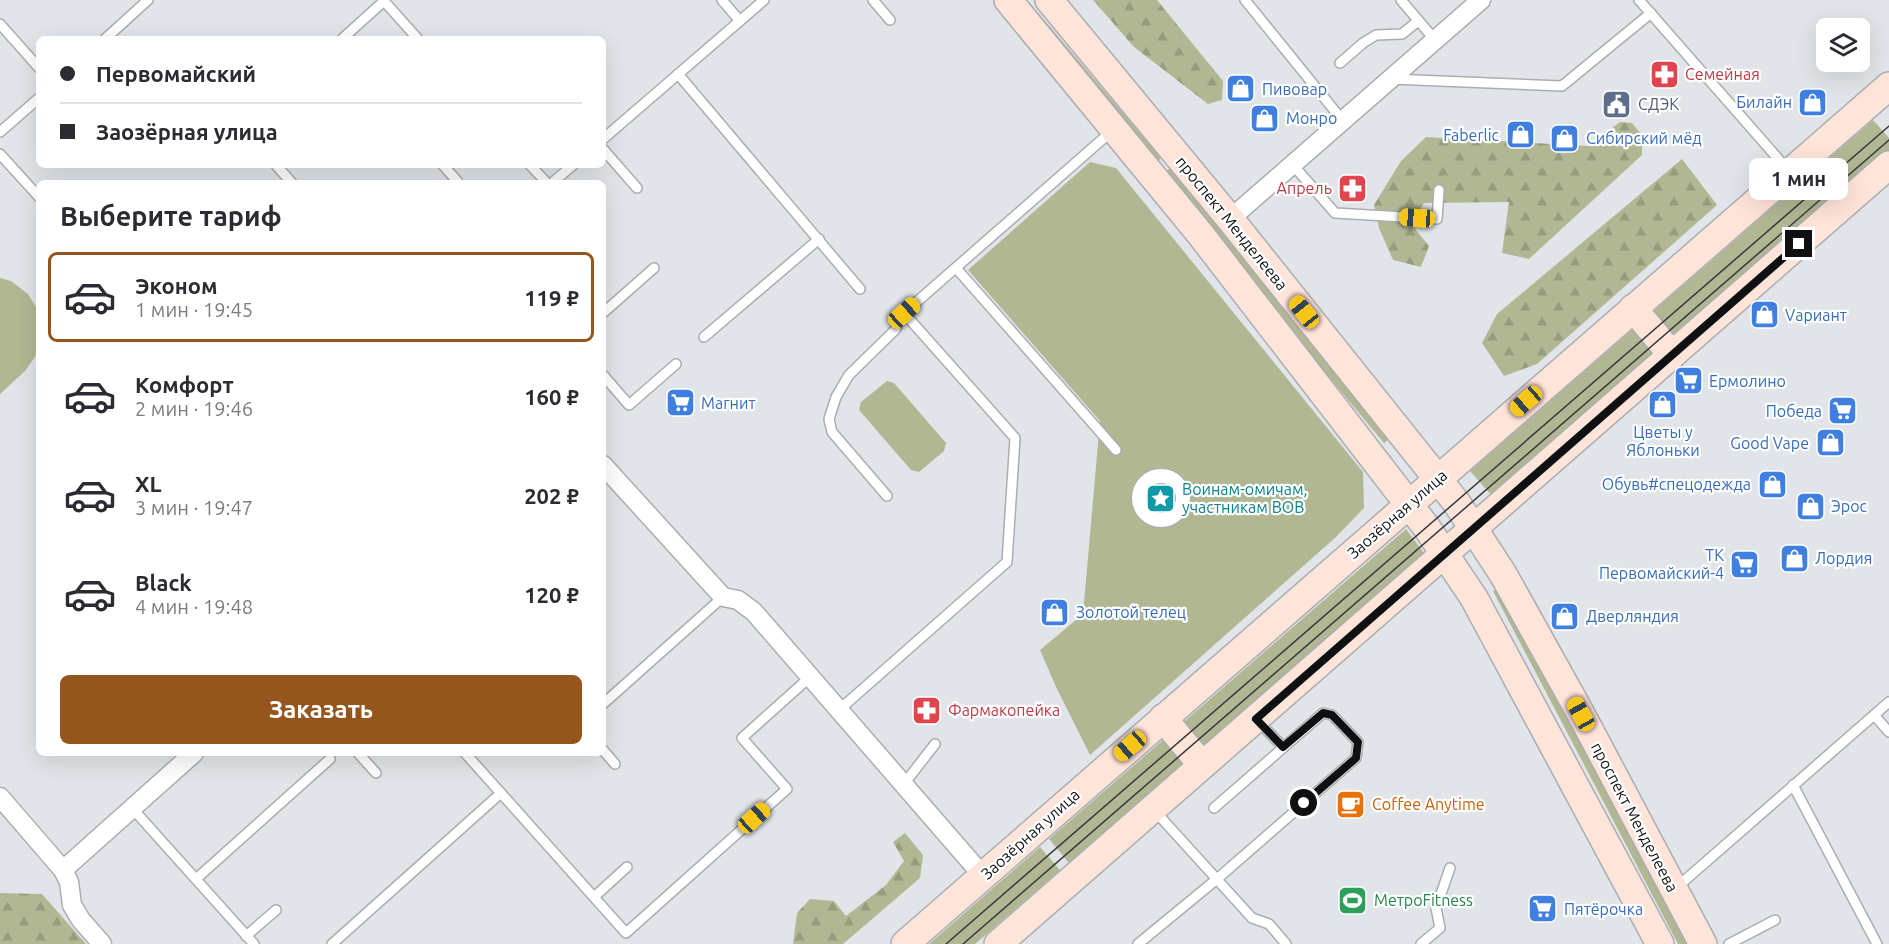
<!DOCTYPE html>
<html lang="ru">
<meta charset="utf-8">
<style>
body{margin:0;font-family:Ubuntu,sans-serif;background:#f2f2f3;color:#2b2b33;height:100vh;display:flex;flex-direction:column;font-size:22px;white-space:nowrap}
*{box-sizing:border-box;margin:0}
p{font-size:20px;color:#7c7c81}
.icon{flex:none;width:33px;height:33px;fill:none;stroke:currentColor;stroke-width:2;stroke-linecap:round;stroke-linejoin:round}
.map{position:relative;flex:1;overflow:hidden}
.sheet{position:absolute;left:36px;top:180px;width:570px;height:576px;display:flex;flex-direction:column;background:#fff;border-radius:9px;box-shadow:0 6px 24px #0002}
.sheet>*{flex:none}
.top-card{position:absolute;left:36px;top:36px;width:570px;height:132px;border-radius:9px;box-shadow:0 6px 24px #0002;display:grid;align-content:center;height:132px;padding:0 24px;background:#fff}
.controls{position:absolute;left:1816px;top:18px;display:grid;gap:12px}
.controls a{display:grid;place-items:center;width:54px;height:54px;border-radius:9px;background:#fff;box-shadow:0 6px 24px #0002;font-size:30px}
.end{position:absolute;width:27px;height:27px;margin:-14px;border:8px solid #0f1012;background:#fff;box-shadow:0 0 0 3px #fff}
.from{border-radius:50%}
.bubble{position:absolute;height:42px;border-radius:9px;background:#fff;box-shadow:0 6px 24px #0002;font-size:20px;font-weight:600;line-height:42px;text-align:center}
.car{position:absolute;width:18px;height:36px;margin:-18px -9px;border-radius:8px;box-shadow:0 0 4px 2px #0007;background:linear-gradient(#f5c518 24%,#345 0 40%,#f5c518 0 76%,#345 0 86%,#f5c518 0)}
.top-card b{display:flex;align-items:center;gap:21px;height:57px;font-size:22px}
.top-card b+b{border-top:2px solid #e1e1e2}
.top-card i{width:15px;height:15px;background:#2b2b33}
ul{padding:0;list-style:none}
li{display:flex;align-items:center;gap:18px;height:90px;margin:0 12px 9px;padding:0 12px;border:3px solid transparent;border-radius:9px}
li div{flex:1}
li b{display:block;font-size:22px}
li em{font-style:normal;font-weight:600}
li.on{border-color:#95561e}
li>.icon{width:54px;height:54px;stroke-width:1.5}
h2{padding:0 24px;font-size:27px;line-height:72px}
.action{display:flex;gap:12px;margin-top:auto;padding:12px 24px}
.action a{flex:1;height:69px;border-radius:9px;background:#95561e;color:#fff;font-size:24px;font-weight:600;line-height:69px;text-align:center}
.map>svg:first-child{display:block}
.green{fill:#b2b793}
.forest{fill:url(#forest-firs)}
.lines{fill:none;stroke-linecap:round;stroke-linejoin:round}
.service-casing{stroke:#aaadb1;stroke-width:12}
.pedestrian-casing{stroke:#aaadb1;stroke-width:16}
.minor-casing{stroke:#aaadb1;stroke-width:21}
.secondary-casing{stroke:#aaadb1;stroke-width:30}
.service{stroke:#fff;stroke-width:9}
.pedestrian{stroke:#fff;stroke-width:14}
.minor{stroke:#fff;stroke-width:18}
.secondary{stroke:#ffe4da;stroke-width:27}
.tram{stroke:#37383b;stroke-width:1.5}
.route{stroke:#0f1012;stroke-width:8}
.labels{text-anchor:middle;stroke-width:4.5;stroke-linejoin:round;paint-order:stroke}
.health-label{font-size:16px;fill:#be3a42;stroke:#fff;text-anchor:start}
.shop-label{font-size:16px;fill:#366cbe;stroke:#fff;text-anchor:start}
.service-label{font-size:16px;fill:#4e5e75;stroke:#fff;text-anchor:start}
.street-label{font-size:16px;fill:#0f1012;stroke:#fff}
.culture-label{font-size:16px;fill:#0d838f;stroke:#fff;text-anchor:start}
.food-label{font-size:16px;fill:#c56008;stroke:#fff;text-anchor:start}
.leisure-label{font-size:16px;fill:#27864d;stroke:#fff;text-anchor:start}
</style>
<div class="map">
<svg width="1889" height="944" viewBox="0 0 1889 944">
<defs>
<pattern id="forest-firs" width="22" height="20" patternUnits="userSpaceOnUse" patternTransform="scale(1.5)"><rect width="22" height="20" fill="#b2b793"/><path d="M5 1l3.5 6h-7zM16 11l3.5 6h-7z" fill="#989c7e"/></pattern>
</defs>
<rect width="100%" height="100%" fill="#e1e5e9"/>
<g class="green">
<polygon points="1025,0 1029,2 1161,158 1152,167"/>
<polygon points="1873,120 1889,138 1889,152 1493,497 1470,471"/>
<polygon points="1090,162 1116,168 1363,472 1364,508 1336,537 1090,755 1057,689 1040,650 1083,614 1100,421 968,270"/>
<polygon points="1170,168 1393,436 1384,443 1161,176"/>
<polygon points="0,278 11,281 28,294 39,312 37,354 25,371 0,394"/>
<polygon points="887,381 894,383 946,443 944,451 919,472 911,470 859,410 861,402"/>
<polygon points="1406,529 1424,553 1069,863 1049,839"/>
<polygon points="1501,587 1688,944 1678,944 1493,591"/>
<polygon points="1040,847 1060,870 975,944 929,944"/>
</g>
<g class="forest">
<polygon points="1093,0 1157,0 1223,81 1222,100 1208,104 1134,47"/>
<polygon points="1620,122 1632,123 1642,135 1642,155 1529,259 1502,253 1509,202 1424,203 1411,224 1429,246 1421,267 1393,260 1379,228 1374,205 1401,161 1426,137 1589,146"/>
<polygon points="1682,159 1717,205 1537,364 1504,376 1482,343 1497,314"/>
<polygon points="905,833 923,855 920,878 843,944 793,944 797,913 810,899 834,901 846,916 886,885 904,861 893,842"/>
<polygon points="0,893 42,894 86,944 0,944"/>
</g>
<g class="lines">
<defs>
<g id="service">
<polyline points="722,0 740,21"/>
<polyline points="873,0 890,20"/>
<polyline points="1245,0 1343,121"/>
<polyline points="1401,0 1435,40"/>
<polyline points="1639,0 1788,170"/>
<polyline points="0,24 39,68"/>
<polyline points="105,39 148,0"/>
<polyline points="342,39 384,1 418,39"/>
<polyline points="1340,63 1363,43 1376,35 1402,34 1418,21"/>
<polyline points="678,74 860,289"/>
<polyline points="1391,79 1562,86 1651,13"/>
<polyline points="0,132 39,98"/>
<polyline points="603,139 764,0"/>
<polyline points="603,149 637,188"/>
<polyline points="0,154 39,197"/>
<polyline points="276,165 292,183"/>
<polyline points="443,165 457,181 455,183"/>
<polyline points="530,165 547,183"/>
<polyline points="1293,165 1335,213 1437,219 1439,190"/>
<polyline points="552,183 573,165"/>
<polyline points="956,268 1116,450"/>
<polyline points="603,313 654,268"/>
<polyline points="704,337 819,239"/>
<polyline points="603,375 629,405 676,364"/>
<polyline points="887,496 832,432 829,419 836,397 849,375 895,330 904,313"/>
<polyline points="603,704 723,597"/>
<polyline points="839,710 1007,562 1015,438 904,313 1113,130"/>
<polyline points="1874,715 1889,732"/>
<polyline points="1258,721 1283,747"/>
<polyline points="603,750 615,764"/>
<polyline points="358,753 376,773"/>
<polyline points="465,753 626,933 787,789 742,738 810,677"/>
<polyline points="904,784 935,744"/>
<polyline points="1793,785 1877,944"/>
<polyline points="132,808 254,944"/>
<polyline points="1154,810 1252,918 1269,924 1286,944"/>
<polyline points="196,879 330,759"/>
<polyline points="1676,888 1889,702"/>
<polyline points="594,897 627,867"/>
<polyline points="246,936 276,910"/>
<polyline points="332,944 501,793"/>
<polyline points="1138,944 1217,879 1356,758 1358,742 1332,715 1323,713 1214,808"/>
<polyline points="1421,944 1440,928 1436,908 1450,868"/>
<polyline points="1729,944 1775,920"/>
</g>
<circle id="pedestrian" cx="1161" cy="498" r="22"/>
<g id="minor">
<polyline points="1230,219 1481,0"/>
<polyline points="603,465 723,597 738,600 754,612 983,876"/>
<polyline points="0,797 63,870 69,882 72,905 81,920 102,944"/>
<polyline points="63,870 194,753"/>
</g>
<g id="secondary">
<polyline points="1008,0 1201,235 1427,528 1474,598 1660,944"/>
<polyline points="1049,0 1230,219 1456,502 1503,574 1581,714 1703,944"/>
<polyline points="1633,308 1672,355"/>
<polyline points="1163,718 1202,765"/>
<polyline points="905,944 1889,86"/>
<polyline points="998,944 1889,165"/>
</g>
</defs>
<use href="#service" class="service-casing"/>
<use href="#pedestrian" class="pedestrian-casing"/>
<use href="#minor" class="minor-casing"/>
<use href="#secondary" class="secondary-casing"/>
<use href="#service" class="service"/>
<use href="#pedestrian" class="pedestrian"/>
<use href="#minor" class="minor"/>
<use href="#secondary" class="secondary"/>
<g class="tram">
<polyline points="946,944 1889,126"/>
<polyline points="963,944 1889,140"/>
</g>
</g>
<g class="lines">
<polyline class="route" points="1304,803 1356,758 1358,742 1332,715 1323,713 1283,747 1256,719 1799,244"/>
</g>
<defs>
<symbol id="pharmacy-square" viewBox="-11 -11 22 22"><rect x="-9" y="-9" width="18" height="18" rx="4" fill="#e0444e" stroke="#fff"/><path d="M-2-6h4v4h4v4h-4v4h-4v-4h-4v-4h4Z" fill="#fff"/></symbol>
<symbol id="shop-square" viewBox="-11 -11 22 22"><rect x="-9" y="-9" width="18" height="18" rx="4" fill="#3f7fe0" stroke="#fff"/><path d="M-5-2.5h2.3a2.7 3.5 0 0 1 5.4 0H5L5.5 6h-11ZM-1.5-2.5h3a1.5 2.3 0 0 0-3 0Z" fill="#fff"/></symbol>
<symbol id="civic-square" viewBox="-11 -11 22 22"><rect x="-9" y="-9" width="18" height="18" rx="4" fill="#5c6f8a" stroke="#fff"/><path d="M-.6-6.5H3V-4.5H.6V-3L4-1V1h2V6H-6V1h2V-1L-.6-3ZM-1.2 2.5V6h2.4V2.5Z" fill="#fff"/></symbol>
<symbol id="supermarket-square" viewBox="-11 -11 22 22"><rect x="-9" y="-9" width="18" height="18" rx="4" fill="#3f7fe0" stroke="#fff"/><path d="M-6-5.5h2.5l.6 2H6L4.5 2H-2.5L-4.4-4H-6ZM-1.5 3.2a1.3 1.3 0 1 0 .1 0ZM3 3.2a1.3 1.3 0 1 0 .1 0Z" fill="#fff"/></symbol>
<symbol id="sight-square" viewBox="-11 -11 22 22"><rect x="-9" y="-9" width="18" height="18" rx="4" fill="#0f9aa8" stroke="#fff"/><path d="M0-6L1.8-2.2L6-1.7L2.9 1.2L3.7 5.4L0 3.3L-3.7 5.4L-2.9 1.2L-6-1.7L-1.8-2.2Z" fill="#fff"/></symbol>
<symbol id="cafe-square" viewBox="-11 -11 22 22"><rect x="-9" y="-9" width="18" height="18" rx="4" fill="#e8710a" stroke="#fff"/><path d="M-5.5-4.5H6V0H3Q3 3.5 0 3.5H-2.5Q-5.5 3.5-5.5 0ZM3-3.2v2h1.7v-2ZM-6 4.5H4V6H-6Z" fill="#fff"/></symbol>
<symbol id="stadium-square" viewBox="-11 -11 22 22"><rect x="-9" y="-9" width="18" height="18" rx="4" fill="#2e9e5b" stroke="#fff"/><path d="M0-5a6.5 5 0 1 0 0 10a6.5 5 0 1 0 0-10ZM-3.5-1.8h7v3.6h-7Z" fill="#fff"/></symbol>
</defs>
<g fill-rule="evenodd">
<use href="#pharmacy-square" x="1648" y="58" width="33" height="33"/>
<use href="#shop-square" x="1224" y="72" width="33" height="33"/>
<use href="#shop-square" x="1796" y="86" width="33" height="33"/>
<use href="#civic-square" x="1600" y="88" width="33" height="33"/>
<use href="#shop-square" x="1248" y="102" width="33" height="33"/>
<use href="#shop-square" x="1504" y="118" width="33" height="33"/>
<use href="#shop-square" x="1548" y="122" width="33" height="33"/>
<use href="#pharmacy-square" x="1336" y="172" width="33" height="33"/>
<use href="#shop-square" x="1748" y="298" width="33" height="33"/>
<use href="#supermarket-square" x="1672" y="364" width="33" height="33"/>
<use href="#supermarket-square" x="664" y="386" width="33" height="33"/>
<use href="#shop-square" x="1646" y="388" width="33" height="33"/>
<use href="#supermarket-square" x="1826" y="394" width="33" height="33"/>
<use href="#shop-square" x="1814" y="426" width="33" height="33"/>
<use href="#shop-square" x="1756" y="468" width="33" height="33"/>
<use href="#sight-square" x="1144" y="482" width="33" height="33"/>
<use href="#shop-square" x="1794" y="490" width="33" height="33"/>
<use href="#shop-square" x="1778" y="542" width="33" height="33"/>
<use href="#supermarket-square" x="1728" y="548" width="33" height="33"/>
<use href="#shop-square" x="1038" y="596" width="33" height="33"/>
<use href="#shop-square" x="1548" y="600" width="33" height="33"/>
<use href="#pharmacy-square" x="910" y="694" width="33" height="33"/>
<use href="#cafe-square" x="1334" y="788" width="33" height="33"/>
<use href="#stadium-square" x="1336" y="884" width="33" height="33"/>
<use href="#supermarket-square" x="1526" y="892" width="33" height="33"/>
</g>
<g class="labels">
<g class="health-label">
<text x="1685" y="80">Семейная</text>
<text x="1332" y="194" text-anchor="end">Апрель</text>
<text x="948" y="716">Фармакопейка</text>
</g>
<g class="shop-label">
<text x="1262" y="95">Пивовар</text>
<text x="1792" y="108" text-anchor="end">Билайн</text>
<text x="1286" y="124">Монро</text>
<text x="1499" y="141" text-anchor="end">Faberlic</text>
<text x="1586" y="144">Сибирский мёд</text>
<text x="1785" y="321">Vариант</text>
<text x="1709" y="387">Ермолино</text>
<text x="701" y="409">Магнит</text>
<text x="1822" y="417" text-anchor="end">Победа</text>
<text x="1663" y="438" text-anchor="middle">Цветы у<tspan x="1663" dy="18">Яблоньки</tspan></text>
<text x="1809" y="449" text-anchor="end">Good Vape</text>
<text x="1751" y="490" text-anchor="end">Обувь#спецодежда</text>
<text x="1831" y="512">Эрос</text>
<text x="1724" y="561" text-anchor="end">ТК<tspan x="1724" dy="18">Первомайский-4</tspan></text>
<text x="1815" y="564">Лордия</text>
<text x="1076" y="618">Золотой телец</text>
<text x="1586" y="622">Дверляндия</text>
<text x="1564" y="915">Пятёрочка</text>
</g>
<g class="service-label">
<text x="1638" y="110">СДЭК</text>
</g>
<g class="street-label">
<text transform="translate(1232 223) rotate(51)" y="6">проспект Менделеева</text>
<text transform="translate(1397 514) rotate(-41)" y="6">Заозёрная улица</text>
<text transform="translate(1635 817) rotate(62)" y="6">проспект Менделеева</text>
<text transform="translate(1030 834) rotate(-42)" y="6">Заозёрная улица</text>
</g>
<g class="culture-label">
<text x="1182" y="495">Воинам-омичам,<tspan x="1182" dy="18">участникам ВОВ</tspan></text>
</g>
<g class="food-label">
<text x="1372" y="810">Coffee Anytime</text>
</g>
<g class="leisure-label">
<text x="1374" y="906">МетроFitness</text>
</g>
</g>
</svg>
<div class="controls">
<a><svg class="icon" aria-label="layers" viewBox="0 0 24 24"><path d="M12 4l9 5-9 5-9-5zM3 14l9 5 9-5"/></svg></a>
</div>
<i class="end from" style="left:1304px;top:803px"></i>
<i class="end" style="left:1799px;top:244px"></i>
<div class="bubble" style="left:1749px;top:158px;width:99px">1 мин</div>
<i class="car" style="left:1417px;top:218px;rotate:274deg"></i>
<i class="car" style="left:1304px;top:312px;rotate:321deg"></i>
<i class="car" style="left:904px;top:313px;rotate:48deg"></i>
<i class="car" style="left:1526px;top:401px;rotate:229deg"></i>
<i class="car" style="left:1581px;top:714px;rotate:331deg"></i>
<i class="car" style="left:1130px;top:746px;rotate:229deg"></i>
<i class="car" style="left:754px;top:818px;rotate:48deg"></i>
<div class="top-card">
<b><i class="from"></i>Первомайский</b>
<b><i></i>Заозёрная улица</b>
</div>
<section class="sheet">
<h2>Выберите тариф</h2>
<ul>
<li class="on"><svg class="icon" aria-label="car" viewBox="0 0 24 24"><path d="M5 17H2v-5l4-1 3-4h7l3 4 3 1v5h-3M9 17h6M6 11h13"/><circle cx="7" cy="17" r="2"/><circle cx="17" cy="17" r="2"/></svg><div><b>Эконом</b><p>1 мин · 19:45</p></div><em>119 ₽</em></li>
<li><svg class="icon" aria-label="car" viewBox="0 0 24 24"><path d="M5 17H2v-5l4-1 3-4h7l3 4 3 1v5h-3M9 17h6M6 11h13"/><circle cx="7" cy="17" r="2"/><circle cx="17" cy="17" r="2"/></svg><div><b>Комфорт</b><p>2 мин · 19:46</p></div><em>160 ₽</em></li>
<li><svg class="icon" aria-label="car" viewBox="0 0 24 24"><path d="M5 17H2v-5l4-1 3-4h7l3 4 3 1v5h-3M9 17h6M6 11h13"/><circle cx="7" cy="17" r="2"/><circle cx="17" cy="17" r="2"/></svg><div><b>XL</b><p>3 мин · 19:47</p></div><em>202 ₽</em></li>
<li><svg class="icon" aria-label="car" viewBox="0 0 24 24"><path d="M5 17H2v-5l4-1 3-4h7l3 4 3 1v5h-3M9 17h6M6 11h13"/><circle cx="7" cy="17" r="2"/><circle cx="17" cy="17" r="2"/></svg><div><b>Black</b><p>4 мин · 19:48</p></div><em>120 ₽</em></li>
</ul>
<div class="action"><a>Заказать</a></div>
</section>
</div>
